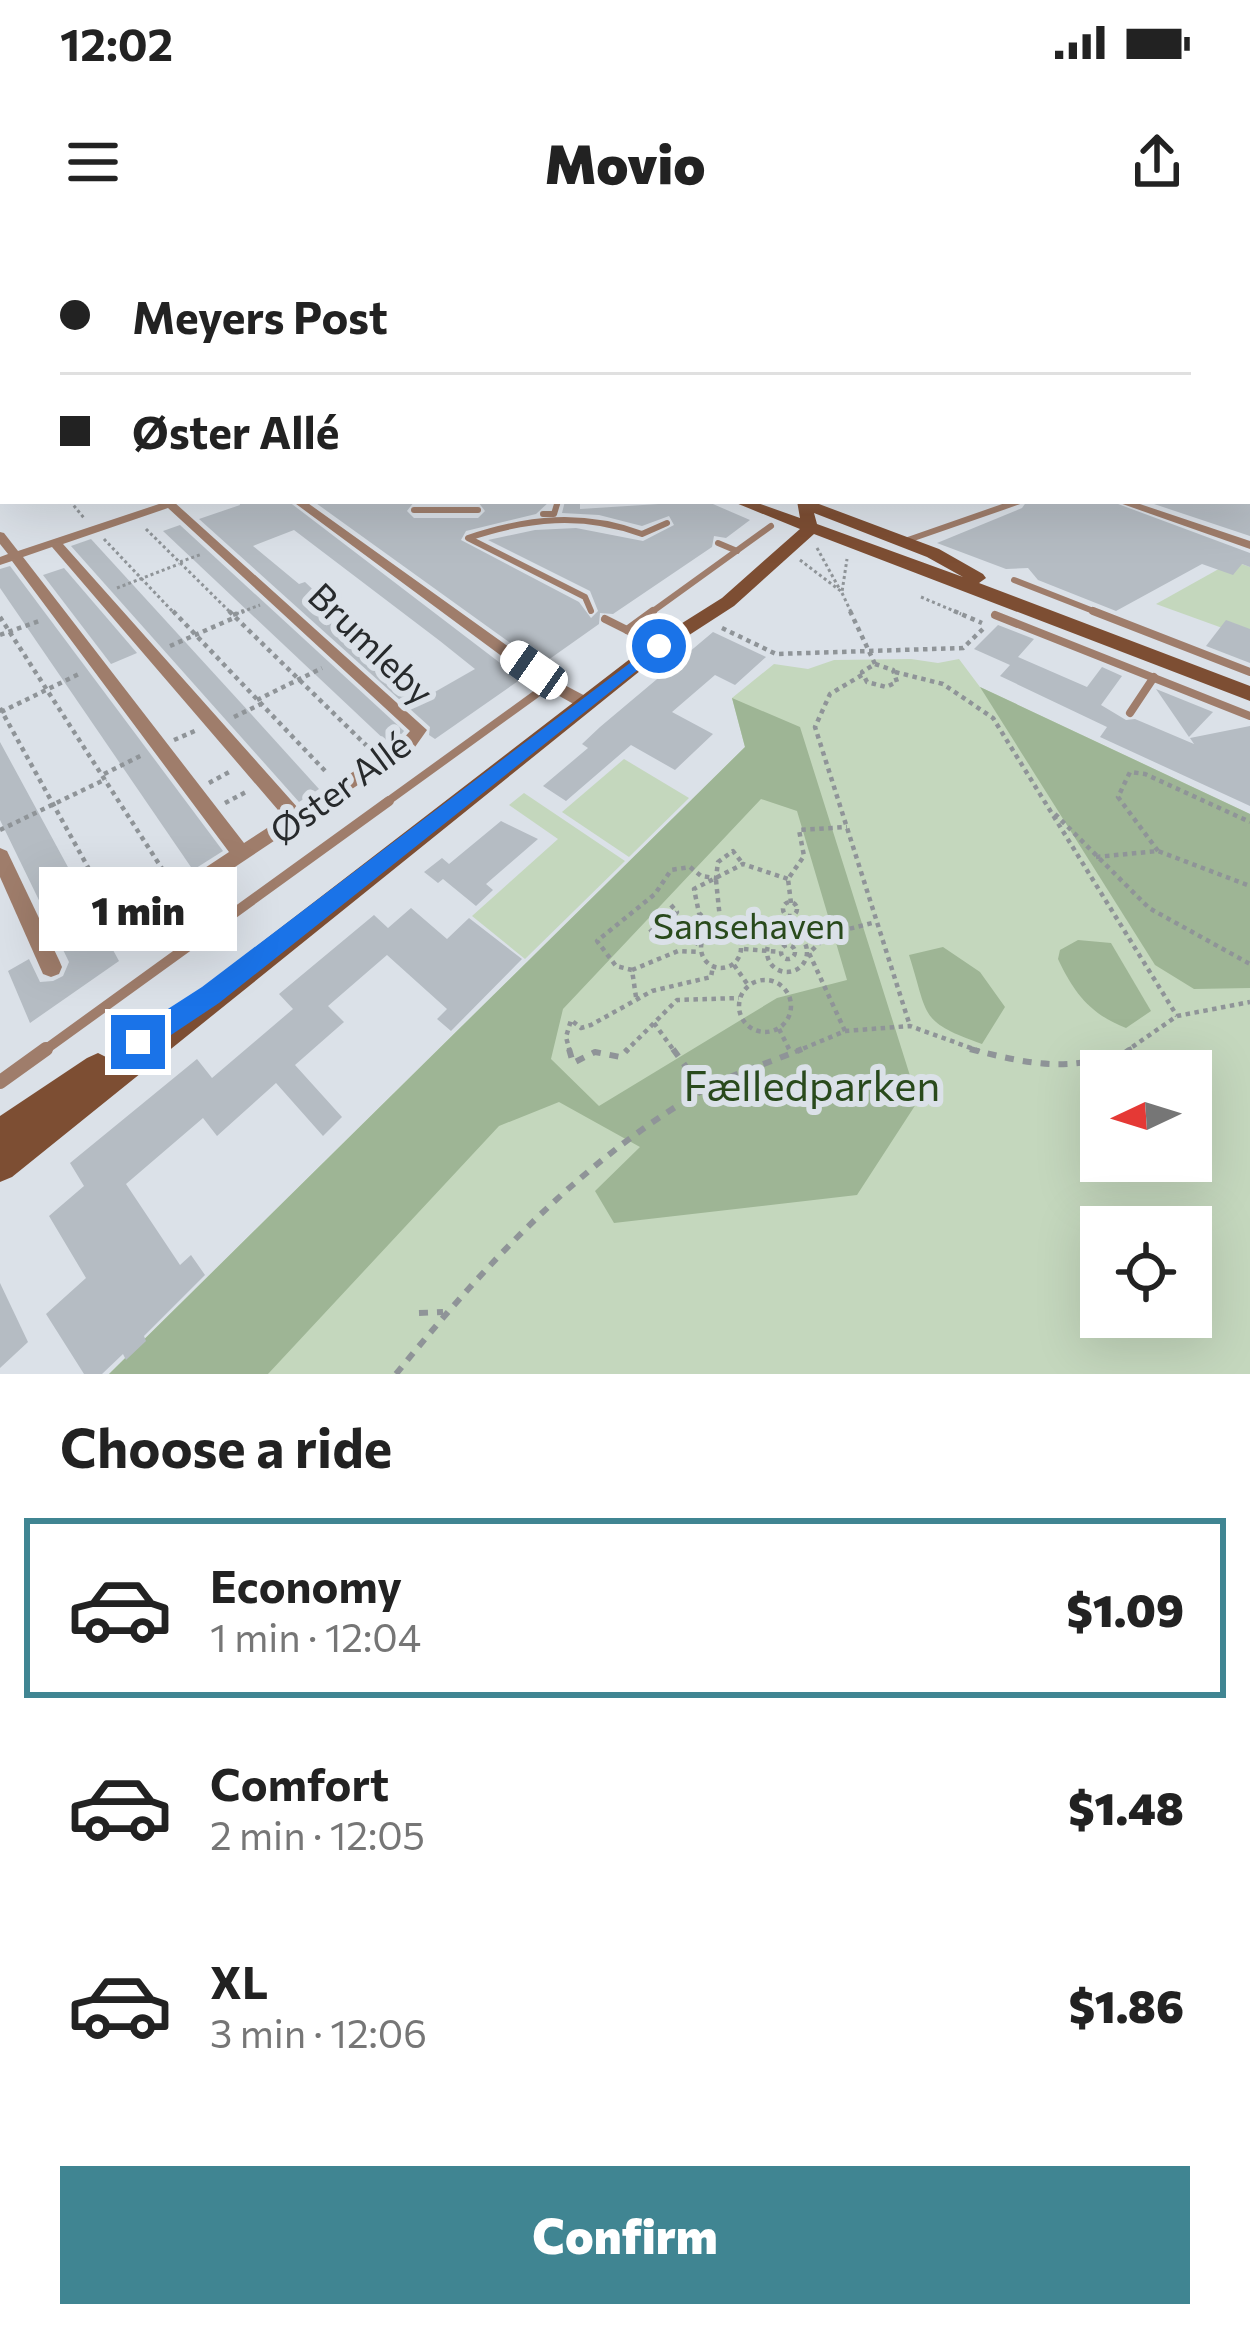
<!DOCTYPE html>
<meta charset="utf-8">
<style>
body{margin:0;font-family:Commissioner,sans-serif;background:#f2f2f2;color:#222;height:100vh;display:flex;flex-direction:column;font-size:45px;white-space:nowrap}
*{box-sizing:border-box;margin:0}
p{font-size:39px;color:#767676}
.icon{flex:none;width:66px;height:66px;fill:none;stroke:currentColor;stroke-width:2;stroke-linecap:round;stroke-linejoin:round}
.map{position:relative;height:1134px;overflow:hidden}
.sheet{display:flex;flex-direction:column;background:#fff;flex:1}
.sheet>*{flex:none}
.banner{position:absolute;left:0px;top:0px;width:1251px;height:264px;box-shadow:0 12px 48px #0002;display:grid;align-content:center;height:264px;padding:0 60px;background:#fff}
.needle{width:78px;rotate:266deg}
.controls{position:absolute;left:1080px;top:810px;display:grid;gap:24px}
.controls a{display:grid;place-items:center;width:132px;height:132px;border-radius:0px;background:#fff;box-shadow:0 12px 48px #0002;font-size:60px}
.end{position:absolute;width:54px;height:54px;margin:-27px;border:15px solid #1a73e8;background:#fff;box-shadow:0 0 0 6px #fff}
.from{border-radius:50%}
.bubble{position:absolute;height:84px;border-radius:0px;background:#fff;box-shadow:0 12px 48px #0002;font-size:39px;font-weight:800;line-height:84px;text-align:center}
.car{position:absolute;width:36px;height:72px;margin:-36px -18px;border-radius:15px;box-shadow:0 0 9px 3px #0007;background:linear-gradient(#fff 24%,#345 0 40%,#fff 0 76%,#345 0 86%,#fff 0)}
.banner b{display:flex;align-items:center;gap:42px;height:114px;font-size:45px}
.banner b+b{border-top:3px solid #e0e0e0}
.banner i{width:30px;height:30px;background:#222}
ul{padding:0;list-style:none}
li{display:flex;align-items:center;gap:36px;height:180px;margin:0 24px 18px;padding:0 36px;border:6px solid transparent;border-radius:0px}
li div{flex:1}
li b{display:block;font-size:45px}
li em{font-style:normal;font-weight:800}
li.active{border-color:#408592}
li>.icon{width:108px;height:108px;stroke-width:1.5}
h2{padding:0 60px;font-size:54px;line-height:144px}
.action{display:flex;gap:24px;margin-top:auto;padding:24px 60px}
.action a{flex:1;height:138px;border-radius:0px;background:#408592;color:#fff;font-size:48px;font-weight:800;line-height:138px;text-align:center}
.status{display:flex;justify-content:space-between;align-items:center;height:84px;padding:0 60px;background:#fff;direction:ltr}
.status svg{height:33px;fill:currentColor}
header{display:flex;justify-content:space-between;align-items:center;height:156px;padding:0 60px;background:#fff;font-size:54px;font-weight:800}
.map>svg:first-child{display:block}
.green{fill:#c4d7bd;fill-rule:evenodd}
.forest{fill:#9eb595;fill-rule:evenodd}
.building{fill:#b5bcc3;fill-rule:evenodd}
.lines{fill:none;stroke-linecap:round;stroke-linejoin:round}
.path-far2{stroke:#8f9498;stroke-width:3;stroke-dasharray:3 3;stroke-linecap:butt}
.path-far1{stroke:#8f9498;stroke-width:4.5;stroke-dasharray:4.5 4.5;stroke-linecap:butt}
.path{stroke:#8f9498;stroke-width:6;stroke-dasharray:9 9;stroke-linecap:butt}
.lane-far3{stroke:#9f7d6b;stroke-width:6}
.lane-far2{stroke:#9f7d6b;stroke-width:8}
.lane-far1{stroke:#9f7d6b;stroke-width:10}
.lane{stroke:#9f7d6b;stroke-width:14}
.street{fill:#9f7d6b;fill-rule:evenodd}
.secondary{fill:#7d4e33;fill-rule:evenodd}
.route{fill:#1a73e8}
.labels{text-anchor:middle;stroke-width:12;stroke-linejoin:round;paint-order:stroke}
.street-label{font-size:36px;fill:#272a2c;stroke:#dbe1e8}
.park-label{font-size:36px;fill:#294a1c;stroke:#dbe1e8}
.near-park-label{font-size:42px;fill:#294a1c;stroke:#dbe1e8}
</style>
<div class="status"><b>12:02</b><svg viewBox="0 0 49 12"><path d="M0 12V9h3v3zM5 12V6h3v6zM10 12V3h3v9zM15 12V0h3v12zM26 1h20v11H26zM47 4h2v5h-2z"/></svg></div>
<header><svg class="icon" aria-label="menu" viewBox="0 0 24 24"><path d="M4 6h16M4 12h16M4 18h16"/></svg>Movio<svg class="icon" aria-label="share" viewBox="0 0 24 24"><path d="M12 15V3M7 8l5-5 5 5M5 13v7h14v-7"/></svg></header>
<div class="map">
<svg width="1250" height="1134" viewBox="0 0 1250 1134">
<rect width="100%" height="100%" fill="#dbe1e8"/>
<g class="green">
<polygon points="1233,321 1250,327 1250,398 1156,364"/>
<path d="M 911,419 L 938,423 L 959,419 L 980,447 L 1250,574 L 1250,1134 L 109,1134 L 745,507 L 732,458 L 774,424 L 808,429 L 834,420 ZM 1101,831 L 1191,831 L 1191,921 L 1101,921 ZM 1101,987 L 1191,987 L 1191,1077 L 1101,1077 Z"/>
<polygon points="624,519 689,558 629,617 562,572"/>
<polygon points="524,553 625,621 525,719 472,676 558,599 509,565"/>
</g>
<g class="forest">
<polygon points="980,447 1250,574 1250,748 1194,749 1155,725"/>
<path d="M 732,458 L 800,487 L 918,861 L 857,955 L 614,983 L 595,951 L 640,907 L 559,862 L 499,886 L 268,1134 L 109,1134 L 745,507 ZM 761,559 L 797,571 L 847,740 L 777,758 L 599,866 L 551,819 L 563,769 Z"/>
<path d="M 1078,700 L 1111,703 L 1151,771 L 1126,788 C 1090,774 1074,753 1058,719 L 1060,710 Z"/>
<path d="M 943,707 L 980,732 L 1005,767 L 982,804 C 918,781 929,777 909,715 Z"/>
</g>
<g class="building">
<path d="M 239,261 L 288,261 L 521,439 L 435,499 L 429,495 L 430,487 L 199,279 L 240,265 ZM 294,290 L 440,401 L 475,429 L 426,457 L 305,342 L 299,344 L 253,306 Z"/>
<path d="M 313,261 L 550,261 L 536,274 L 466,291 L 461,300 L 579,362 L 591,378 L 598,371 L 590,351 L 488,300 L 535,290 L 576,288 L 643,301 L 674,285 L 669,276 L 642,286 L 599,275 L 562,273 L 565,261 L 580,261 L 580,269 L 706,261 L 750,280 L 726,298 L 714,296 L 712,307 L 613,374 L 600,373 L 599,384 L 541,425 ZM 414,262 L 478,262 L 485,271 L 478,278 L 414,278 L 407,271 Z"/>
<polygon points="1027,261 1110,261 1250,313 1250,327 1242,324 1233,335 1202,324 1116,371 1038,340 1028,328 1006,329 937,303 1022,268"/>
<polygon points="1145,261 1250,261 1250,296"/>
<polygon points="180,285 404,491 400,496 388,503 163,291"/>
<polygon points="91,299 252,475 319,549 299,562 71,306"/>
<polygon points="10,326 223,611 193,630 0,348 0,329"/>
<polygon points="64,328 137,413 111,424 43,335"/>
<polygon points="1226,380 1250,389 1250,423 1206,406"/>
<polygon points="998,385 1034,399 1018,417 1087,447 1102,427 1122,436 1101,465 1126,480 1135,479 1194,504 1190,498 1250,486 1250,566 1100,497 1107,487 1000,436 1010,425 974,409"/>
<polygon points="713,392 766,417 735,445 715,435 672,472 713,494 675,530 631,505 566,561 543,546 588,508 582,504 600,487"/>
<polygon points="1156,449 1213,472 1189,497"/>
<polygon points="0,502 119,721 30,783 8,731 29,719 40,742 53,741 63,736 69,722 0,580"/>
<polygon points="501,581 538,599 486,644 493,650 476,666 443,639 438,643 424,632 442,618 449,624"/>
<polygon points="411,668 447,699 469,678 522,719 451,791 437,779 447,769 387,715 328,766 344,782 295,825 342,877 323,896 276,843 217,896 203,878 126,944 180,1025 191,1015 205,1035 144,1096 146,1101 126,1120 123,1114 102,1134 84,1134 46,1074 86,1038 49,976 84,946 70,923 197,819 212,838 293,769 279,754 374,675 388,688"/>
<polygon points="0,1043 28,1102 0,1128"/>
</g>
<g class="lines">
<g class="path-far2">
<polyline points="70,261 84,278"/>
<polyline points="146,289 232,374"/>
<polyline points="104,299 175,374"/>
<polyline points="817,308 839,348"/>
<polyline points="800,320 842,352 847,319"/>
<polyline points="180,322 202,314"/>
<polyline points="117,348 179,324"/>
<polyline points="842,353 852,374"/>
<polyline points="921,357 961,374"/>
<polyline points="236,374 260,365"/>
</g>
<g class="path-far1">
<polyline points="173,371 328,534"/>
<polyline points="229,371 369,508"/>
<polyline points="850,371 875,424"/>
<polyline points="954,371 982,383"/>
<polyline points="233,375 244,371"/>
<polyline points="0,377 170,641"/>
<polyline points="722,388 776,414 963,408 985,387"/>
<polyline points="0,395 42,380"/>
<polyline points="170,406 236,377"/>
<polygon points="875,424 893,430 897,442 886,447 867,442 862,432"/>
<polyline points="895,432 943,444 993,478 1177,776"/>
<polyline points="862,435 830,454 815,487 910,786"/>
<polyline points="257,460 322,428"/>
<polyline points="0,468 116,678"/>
<polyline points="1,472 81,433"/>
<polyline points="234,477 261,464"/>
<polyline points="174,500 197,490"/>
<polyline points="104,534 142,515"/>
<polyline points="209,543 231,531"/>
<polyline points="225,563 246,552"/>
<polyline points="1055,574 1149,668 1250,724"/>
<polyline points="0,590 106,539"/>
<polyline points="1158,611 1118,557 1130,532 1145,534 1250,582"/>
<polyline points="1096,617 1158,611 1250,646"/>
<polyline points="75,640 91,632"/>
<polyline points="716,640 721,689"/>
<circle cx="790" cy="669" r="7"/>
<polyline points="791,663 788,639 804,616 799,590 847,587"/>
<polyline points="671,665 677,672 669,682 699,705"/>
<circle cx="721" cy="708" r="20"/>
<polyline points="650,689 655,695 669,682"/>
<polyline points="714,689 699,673 694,649 743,624 788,639"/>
<circle cx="787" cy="712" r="20"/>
<circle cx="788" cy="712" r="7"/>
<polyline points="744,709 780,712"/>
<polyline points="734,725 748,745"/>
<polyline points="632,730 678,711 700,712"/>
<circle cx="765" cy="766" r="26"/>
<polyline points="636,757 632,730 616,726 597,701 655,654 671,630 690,627 701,636 716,638 718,622 733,611 743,624"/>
<polyline points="654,783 675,812"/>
<polyline points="779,789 790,811"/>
<polyline points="845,791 809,713 829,694 876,682"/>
<polyline points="570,812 566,797 571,780 581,788 591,785 652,751 711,737 713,726"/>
<polyline points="625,812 677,760 739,758"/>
<polyline points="795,812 845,791 910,786 982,812"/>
<polyline points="1125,812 1177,776 1250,762"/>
</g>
<g class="path">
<polyline points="569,809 573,823 595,812 620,817 628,809"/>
<polyline points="673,809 703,850"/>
<path d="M 970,809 C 1032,825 1071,833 1132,809"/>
<polyline points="419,1073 443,1072"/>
<path d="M 396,1134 C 483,1027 580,922 700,852 C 731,834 769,823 802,809"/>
</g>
<g class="lane-far3">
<polyline points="414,270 478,270"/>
<polyline points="543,274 554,274 558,261"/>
<polyline points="905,301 1020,261"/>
<polyline points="718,303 737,311"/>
<polyline points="1014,340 1101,374"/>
<path d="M 591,371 L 585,357 L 468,298 C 528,278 582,272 642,294 L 667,283"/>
<polyline points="649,374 771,286"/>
</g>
<g class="lane-far2">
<polyline points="1093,371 1250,432"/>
<polyline points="995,375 1250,476"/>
<polyline points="605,379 659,406"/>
<polyline points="627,390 653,371"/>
<polyline points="1130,473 1154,437"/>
<polyline points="384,564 550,444"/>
</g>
<polyline class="lane-far1" points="42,812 389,561"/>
<polyline class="lane" points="0,842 46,809"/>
<g class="street">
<rect x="0" y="135" width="3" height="6"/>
<polygon points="3,176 3,182 0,183 0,177"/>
<path d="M 160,261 L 174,262 L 427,490 L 415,507 L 130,697 L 123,694 L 120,688 L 123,682 L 229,612 L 12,321 L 0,325 L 0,317 L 8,314 L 0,304 L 0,292 L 4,293 L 18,311 L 162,263 ZM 168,268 L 410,491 L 403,499 L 298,568 L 63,304 ZM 52,307 L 284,577 L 244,603 L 23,317 Z"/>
<polygon points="292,261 305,261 555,440 591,459 593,463 591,467 579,467 545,448"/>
<polygon points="1114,261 1131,261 1250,301 1250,309"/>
<polygon points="0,608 7,611 59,720 62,727 59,734 51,737 43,734 0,637"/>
</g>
<g class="secondary">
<rect x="0" y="251" width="3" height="8"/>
<path d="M 731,261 L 752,261 L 800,278 L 797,261 L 811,261 L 939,309 L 983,334 L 986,338 L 979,343 L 1250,446 L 1250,461 L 814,294 L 734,366 L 666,410 L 12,937 L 0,942 L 0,876 L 87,818 L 98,813 L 110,819 L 652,402 L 722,358 L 800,289 ZM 814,273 L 927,317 L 963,337 L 817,284 Z"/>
</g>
</g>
<linearGradient id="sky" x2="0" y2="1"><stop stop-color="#7da5d1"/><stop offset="0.42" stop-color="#eff2f5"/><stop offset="1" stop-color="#eff2f5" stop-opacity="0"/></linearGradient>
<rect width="1250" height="274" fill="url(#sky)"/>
<polygon class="route" points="659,401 667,406 664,409 219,763 147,811 138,815 129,811 126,802 129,794 202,747"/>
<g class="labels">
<g class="street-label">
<text transform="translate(371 404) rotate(44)" y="13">Brumleby</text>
<text transform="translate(340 548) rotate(-36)" y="13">Øster Allé</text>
</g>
<g class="park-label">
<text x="749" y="699">Sansehaven</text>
</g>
<g class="near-park-label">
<text x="812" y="861">Fælledparken</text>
</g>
</g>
</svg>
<div class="controls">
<a><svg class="needle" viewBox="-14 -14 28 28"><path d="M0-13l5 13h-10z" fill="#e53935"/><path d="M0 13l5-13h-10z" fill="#767676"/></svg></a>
<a><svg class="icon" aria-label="locate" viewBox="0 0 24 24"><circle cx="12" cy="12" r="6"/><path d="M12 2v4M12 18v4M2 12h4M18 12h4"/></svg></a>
</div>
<i class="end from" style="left:659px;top:406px"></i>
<i class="end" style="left:138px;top:802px"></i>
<div class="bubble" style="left:39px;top:627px;width:198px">1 min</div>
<i class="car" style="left:534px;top:430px;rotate:305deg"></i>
<div class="banner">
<b><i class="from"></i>Meyers Post</b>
<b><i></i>Øster Allé</b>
</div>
</div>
<section class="sheet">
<h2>Choose a ride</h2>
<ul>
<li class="active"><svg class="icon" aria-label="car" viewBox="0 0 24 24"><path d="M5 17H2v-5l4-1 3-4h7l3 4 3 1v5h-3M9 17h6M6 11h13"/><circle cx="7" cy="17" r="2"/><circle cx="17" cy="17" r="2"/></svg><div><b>Economy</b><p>1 min · 12:04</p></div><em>$1.09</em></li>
<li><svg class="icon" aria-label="car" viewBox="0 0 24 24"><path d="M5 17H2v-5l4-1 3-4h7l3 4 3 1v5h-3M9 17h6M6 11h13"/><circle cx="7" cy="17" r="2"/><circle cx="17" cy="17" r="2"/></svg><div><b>Comfort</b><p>2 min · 12:05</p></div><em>$1.48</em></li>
<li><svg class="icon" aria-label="car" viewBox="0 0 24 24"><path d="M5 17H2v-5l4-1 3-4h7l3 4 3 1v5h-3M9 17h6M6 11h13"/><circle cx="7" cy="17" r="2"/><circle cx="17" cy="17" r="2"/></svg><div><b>XL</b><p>3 min · 12:06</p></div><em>$1.86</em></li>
</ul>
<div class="action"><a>Confirm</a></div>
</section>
